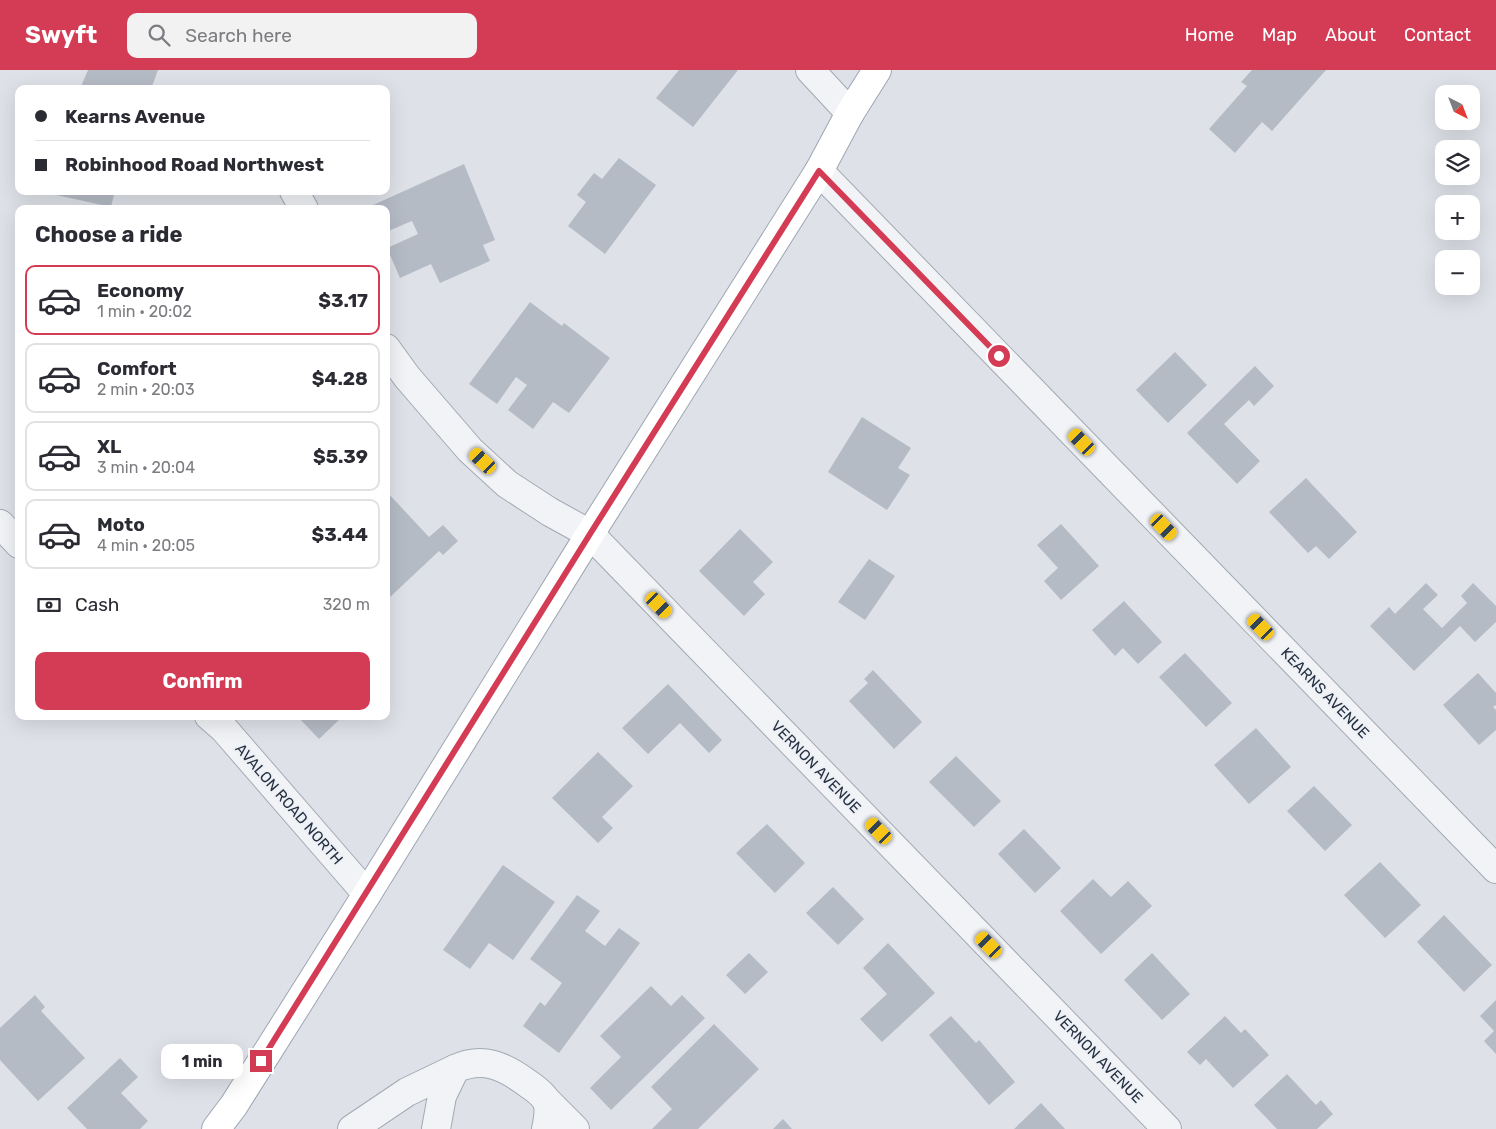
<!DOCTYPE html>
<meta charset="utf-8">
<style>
body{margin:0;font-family:Rubik,sans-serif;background:#f2f2f3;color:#2b2b33;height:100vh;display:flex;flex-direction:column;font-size:19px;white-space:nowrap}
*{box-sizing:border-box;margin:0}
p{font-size:16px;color:#7c7c81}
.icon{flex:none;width:28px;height:28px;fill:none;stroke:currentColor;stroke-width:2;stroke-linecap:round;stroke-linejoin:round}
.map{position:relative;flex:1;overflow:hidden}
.panel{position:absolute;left:15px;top:135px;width:375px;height:515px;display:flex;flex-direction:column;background:#fff;border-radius:10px;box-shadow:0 5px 20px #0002}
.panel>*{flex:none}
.hud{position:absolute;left:15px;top:15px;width:375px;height:110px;border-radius:10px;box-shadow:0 5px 20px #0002;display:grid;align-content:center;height:110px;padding:0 20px;background:#fff}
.needle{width:32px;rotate:138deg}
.buttons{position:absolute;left:1435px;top:15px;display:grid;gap:10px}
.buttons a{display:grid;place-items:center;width:45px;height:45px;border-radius:10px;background:#fff;box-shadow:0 5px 20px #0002;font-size:25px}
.end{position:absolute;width:22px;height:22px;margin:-11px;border:6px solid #d43c55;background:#fff;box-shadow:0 0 0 2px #fff}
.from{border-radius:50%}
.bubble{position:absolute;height:35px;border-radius:10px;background:#fff;box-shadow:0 5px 20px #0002;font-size:16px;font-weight:700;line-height:35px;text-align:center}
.car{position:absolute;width:15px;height:30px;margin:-15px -8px;border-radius:6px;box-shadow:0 0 4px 1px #0007;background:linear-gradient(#f5c518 24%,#345 0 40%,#f5c518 0 76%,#345 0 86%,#f5c518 0)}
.hud b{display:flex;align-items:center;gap:18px;height:48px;font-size:19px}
.hud b+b{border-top:1px solid #e1e1e2}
.hud i{width:12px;height:12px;background:#2b2b33}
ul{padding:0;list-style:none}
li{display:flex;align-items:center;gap:15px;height:70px;margin:0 10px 8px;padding:0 10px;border:2px solid #e1e1e2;border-radius:10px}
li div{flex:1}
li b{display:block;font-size:19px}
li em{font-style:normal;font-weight:700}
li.active{border-color:#d43c55}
li>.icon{width:45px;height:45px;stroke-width:1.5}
h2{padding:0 20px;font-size:22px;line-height:60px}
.pay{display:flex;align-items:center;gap:12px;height:55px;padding:0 20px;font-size:19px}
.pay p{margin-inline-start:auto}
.cta{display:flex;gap:10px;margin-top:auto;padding:10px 20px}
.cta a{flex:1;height:58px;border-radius:10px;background:#d43c55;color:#fff;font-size:20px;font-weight:700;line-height:58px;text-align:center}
header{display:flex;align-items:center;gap:30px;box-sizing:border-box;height:70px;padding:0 25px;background:#d43c55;color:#fff}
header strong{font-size:24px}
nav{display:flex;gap:28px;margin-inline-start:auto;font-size:18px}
.search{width:350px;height:45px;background:#f2f2f3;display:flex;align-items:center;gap:12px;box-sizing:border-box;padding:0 18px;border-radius:10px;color:#7c7c81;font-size:19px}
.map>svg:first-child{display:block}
.building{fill:#b5bbc5}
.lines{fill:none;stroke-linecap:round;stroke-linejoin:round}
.minor-casing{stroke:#a3a9b2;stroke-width:30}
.major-casing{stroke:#9da6b4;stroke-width:30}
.minor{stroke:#f1f3f6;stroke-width:28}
.major{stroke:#fff;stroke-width:28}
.route{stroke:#d43c55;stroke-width:6}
.labels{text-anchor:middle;stroke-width:4;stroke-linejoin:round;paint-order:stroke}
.street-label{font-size:15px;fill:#263040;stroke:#edf1f6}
</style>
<header>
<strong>Swyft</strong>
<div class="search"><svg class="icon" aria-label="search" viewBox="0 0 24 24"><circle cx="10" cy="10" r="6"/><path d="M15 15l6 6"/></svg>Search here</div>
<nav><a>Home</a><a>Map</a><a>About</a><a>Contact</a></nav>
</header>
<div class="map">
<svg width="1496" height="1059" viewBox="0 0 1496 1059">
<rect width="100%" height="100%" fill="#dee2e8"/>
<g class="building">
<polygon points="88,0 158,0 151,19 80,19"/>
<polygon points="679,0 738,0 693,57 656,28"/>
<polygon points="1252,0 1326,0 1272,61 1262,52 1235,83 1209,59 1247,16 1241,12"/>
<polygon points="619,88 656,115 605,184 568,156 586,132 577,125 594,103 602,109"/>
<polygon points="464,94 495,170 483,175 490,191 440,213 431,194 400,208 387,178 418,164 412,151 386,162 386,139 374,139 373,135"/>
<polygon points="48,121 115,121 111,137 47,123"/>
<polygon points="530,232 562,256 564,253 610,288 569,343 553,332 533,359 508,340 527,315 516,307 497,334 469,314"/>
<polygon points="1175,282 1207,315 1168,353 1136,320"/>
<polygon points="1255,296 1274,316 1254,336 1249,330 1224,354 1260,391 1237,414 1187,363"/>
<polygon points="862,347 911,378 898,398 910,405 887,440 828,402"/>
<polygon points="1306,408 1357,462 1329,489 1316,476 1308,483 1269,442"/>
<polygon points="386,421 429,467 443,455 458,471 443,485 439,481 389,528 386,525 386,508 389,506 386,503"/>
<polygon points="1061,454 1099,496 1061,530 1044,511 1058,498 1037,475"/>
<polygon points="740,459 773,492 753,512 765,524 744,546 699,501"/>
<polygon points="869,489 895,506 865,550 838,532"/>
<polygon points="1426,513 1438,525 1423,539 1442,558 1467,533 1461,526 1473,513 1496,536 1496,552 1475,572 1460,556 1414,601 1370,556 1389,537 1395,544"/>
<polygon points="1124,531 1162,572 1138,594 1123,578 1115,586 1092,560"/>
<polygon points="1185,583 1232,633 1206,657 1159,607"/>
<polygon points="873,600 922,652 894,679 849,631 868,613 864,609"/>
<polygon points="1478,603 1496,623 1496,635 1493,637 1496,640 1496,660 1479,675 1443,635"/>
<polygon points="668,614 722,670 709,683 680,653 648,684 622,658"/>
<polygon points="297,646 343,646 319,669"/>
<polygon points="1256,658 1291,697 1249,734 1214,695"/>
<polygon points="598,682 633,716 602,747 613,758 598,773 552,728"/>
<polygon points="956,686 1001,731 974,757 929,712"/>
<polygon points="1314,716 1352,755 1325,781 1287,741"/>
<polygon points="767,754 805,793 775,823 736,783"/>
<polygon points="1024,759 1061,798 1035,823 998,784"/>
<polygon points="1380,792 1421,835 1385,868 1344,825"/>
<polygon points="503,795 555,832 513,890 489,873 470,899 443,880"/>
<polygon points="1093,809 1111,827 1128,811 1152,836 1101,884 1060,841"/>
<polygon points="833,817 864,849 838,875 806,843"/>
<polygon points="577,825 600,841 585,861 605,876 619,858 640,873 559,983 523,956 540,932 545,936 562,913 530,889"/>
<polygon points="1444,845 1492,895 1464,922 1417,872"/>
<polygon points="888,873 935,923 882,972 860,949 887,924 863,898"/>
<polygon points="749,883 768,902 745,924 726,905"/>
<polygon points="1152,883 1190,924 1162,950 1124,910"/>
<polygon points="651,916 671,936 682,925 705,948 611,1040 590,1018 621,987 600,966"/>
<polygon points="35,925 45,937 41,941 85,988 38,1031 0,990 0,958"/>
<polygon points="1496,930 1496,984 1484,971 1494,961 1480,946"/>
<polygon points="951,946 976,973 979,970 1015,1012 989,1035 929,965"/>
<polygon points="1225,946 1241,963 1245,959 1269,985 1233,1018 1206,989 1200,995 1187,982"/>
<polygon points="714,954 759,999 698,1059 652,1059 672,1039 651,1017"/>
<polygon points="120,988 138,1007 121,1023 148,1051 140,1059 87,1059 67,1038"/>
<polygon points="1287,1004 1316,1035 1321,1030 1333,1044 1317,1059 1277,1059 1254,1035"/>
<polygon points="1041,1033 1065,1059 1014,1059"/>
<polygon points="783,1049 792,1059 773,1059"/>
</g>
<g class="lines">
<defs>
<g id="minor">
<polyline points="810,0 850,43"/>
<polyline points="819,101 1496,799"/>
<polyline points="294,121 304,139"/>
<polyline points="386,278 407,307 470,380 507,414 550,442 590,464 1167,1059"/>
<polyline points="0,454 19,474"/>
<polyline points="209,646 224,659 367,824"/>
<polyline points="547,1031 575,1059"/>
<polyline points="352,1059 407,1022 455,999"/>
<path d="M 436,1059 L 442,1026 L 455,999 C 483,986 504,996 527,1013 C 533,1017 544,1025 547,1032 C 550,1040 548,1050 546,1059"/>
</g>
<polyline id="major" points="216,1059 234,1035 367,824 590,464 819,101 850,43 877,0"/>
</defs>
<use href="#minor" class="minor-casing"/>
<use href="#major" class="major-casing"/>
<use href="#minor" class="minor"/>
<use href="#major" class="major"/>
</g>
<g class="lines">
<polyline class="route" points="261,991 590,464 819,101 999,286"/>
</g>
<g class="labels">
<g class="street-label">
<text transform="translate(1325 623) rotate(46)" y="5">KEARNS AVENUE</text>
<text transform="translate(816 697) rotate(46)" y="5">VERNON AVENUE</text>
<text transform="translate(289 734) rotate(49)" y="5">AVALON ROAD NORTH</text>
<text transform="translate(1098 987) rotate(46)" y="5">VERNON AVENUE</text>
</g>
</g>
</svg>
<div class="buttons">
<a><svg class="needle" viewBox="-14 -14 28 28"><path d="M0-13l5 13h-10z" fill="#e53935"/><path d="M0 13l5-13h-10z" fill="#7c7c81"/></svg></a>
<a><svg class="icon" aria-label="layers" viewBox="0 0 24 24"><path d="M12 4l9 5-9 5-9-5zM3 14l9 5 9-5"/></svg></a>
<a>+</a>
<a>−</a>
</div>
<i class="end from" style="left:999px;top:286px"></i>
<i class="end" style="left:261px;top:991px"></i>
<div class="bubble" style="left:161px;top:974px;width:82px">1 min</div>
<i class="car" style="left:1082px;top:372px;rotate:316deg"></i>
<i class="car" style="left:483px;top:391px;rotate:313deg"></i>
<i class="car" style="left:1164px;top:457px;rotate:136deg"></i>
<i class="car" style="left:659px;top:535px;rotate:136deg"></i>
<i class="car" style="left:1261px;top:557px;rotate:316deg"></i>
<i class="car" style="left:879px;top:761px;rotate:316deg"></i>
<i class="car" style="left:989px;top:875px;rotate:316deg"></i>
<div class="hud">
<b><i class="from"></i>Kearns Avenue</b>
<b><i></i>Robinhood Road Northwest</b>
</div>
<section class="panel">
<h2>Choose a ride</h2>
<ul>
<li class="active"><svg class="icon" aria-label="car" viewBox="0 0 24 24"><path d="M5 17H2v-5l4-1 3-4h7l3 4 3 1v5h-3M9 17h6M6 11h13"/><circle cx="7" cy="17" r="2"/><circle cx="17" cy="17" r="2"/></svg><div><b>Economy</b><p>1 min · 20:02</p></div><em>$3.17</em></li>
<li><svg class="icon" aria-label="car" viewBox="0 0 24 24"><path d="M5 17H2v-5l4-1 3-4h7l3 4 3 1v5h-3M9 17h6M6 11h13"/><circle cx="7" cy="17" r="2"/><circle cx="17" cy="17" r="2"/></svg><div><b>Comfort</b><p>2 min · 20:03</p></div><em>$4.28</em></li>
<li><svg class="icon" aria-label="car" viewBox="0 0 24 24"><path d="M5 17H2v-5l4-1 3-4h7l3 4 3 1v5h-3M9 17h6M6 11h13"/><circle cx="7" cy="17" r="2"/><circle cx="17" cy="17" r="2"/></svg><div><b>XL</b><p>3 min · 20:04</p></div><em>$5.39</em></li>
<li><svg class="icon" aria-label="car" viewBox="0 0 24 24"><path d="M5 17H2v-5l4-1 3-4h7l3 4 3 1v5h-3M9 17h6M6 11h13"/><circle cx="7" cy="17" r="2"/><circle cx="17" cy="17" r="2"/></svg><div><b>Moto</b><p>4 min · 20:05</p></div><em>$3.44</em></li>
</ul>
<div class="pay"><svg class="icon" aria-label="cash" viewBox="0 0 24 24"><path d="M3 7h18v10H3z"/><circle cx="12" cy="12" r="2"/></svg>Cash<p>320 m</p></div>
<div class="cta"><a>Confirm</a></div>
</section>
</div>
